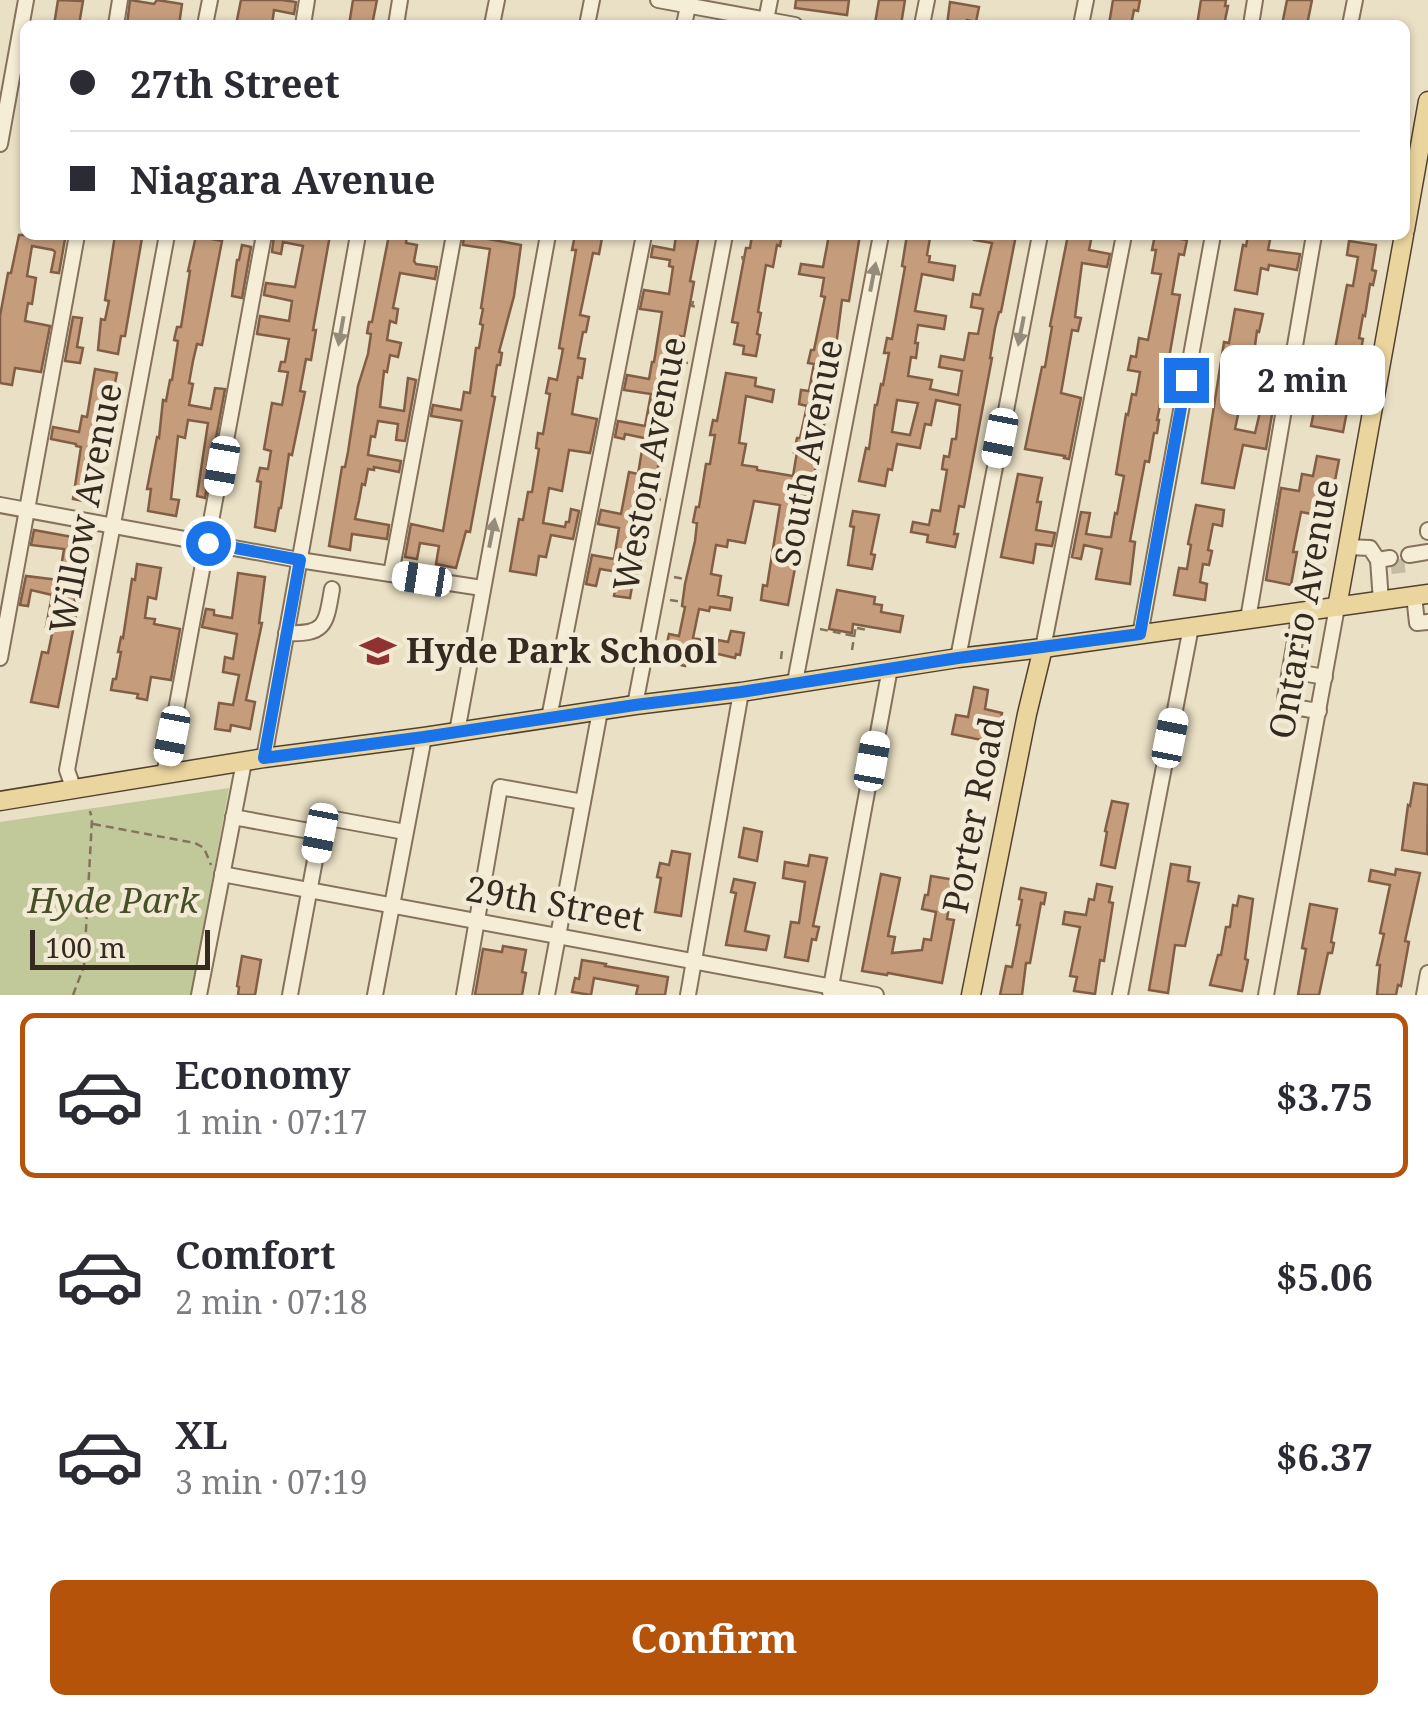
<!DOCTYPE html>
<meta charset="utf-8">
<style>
body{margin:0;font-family:"Noto Serif",serif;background:#f7f7f7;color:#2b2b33;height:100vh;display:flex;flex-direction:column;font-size:38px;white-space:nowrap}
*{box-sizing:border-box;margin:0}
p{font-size:32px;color:#7c7c81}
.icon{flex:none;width:55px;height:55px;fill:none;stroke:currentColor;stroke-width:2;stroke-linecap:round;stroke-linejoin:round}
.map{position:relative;height:995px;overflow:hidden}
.sheet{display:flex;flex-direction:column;background:#fff;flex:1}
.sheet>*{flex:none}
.top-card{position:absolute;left:20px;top:20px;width:1390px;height:220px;border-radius:15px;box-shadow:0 2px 8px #0004;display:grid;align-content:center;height:220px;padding:0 50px;background:#fff}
.scale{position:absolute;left:30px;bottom:25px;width:180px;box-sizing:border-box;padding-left:10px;border:5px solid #352a1f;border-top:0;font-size:28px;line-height:35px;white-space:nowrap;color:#352a1f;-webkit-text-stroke:8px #f2ead4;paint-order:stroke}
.end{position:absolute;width:45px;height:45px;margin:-22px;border:12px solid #1a73e8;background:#fff;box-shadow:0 0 0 5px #fff}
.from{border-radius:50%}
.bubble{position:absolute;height:70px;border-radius:15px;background:#fff;box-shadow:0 2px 8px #0004;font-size:32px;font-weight:700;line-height:70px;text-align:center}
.car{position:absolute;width:30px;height:60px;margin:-30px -15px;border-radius:12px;box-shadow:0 0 8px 2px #0007;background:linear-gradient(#fff 24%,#345 0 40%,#fff 0 76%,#345 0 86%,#fff 0)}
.top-card b{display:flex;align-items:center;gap:35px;height:95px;font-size:38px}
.top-card b+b{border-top:2px solid #e1e1e2}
.top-card i{width:25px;height:25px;background:#2b2b33}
ul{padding:18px 0 0;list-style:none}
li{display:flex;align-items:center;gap:30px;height:165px;margin:0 20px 15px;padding:0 30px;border:5px solid transparent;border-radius:15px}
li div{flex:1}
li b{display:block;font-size:38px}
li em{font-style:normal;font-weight:700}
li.current{border-color:#b45309}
li>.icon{width:90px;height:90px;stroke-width:1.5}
.action{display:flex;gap:20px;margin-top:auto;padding:20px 50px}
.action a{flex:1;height:115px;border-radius:15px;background:#b45309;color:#fff;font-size:40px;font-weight:700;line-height:115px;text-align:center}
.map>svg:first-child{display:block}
.green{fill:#c1c899}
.building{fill:#c59d7d;stroke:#815e44;stroke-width:2.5;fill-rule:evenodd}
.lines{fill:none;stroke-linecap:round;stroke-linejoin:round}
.minor-tunnel{stroke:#c6bca4;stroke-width:14;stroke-dasharray:14 7;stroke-linecap:butt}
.minor-casing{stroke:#84725c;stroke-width:18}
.major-casing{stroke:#524130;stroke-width:21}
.path{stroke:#84725c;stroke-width:2.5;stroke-dasharray:8 5;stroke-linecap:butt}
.minor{stroke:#f6edd7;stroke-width:14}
.major{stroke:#ebd59f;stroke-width:18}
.oneway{fill:#968c7b}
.route{stroke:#1a73e8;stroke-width:12}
.labels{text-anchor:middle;stroke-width:9;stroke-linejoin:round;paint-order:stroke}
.street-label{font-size:35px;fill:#352a1f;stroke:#f2ead4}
.poi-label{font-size:35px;font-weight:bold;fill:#352a1f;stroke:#f2ead4;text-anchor:start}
.park-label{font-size:35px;font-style:italic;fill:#455027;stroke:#f2ead4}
</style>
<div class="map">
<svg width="1428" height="995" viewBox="0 0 1428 995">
<rect width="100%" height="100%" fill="#eae0c5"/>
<polygon class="green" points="229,788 191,995 0,995 0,822"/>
<g class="building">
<polygon points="58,0 83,1 79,25 54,25"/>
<polygon points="130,0 154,4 157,0 182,4 179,25 127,25"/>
<polygon points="241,0 282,0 296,2 294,14 274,10 272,25 236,25"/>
<polygon points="353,0 377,0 372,25 349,25"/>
<polygon points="796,0 849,0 847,15 795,8"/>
<polygon points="879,0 905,0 901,25 875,23"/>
<polygon points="1113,0 1140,0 1138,11 1134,10 1131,25 1109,24"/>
<polygon points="1201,0 1226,0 1225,6 1228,6 1224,25 1197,25"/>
<polygon points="1287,0 1312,0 1307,25 1282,25"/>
<polygon points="950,2 979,7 976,22 967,20 966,25 947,25"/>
<polygon points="19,235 40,235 65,239 59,273 51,272 55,252 53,250 32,246 27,276 36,278 32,304 28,303 25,321 50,326 41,372 15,368 12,385 0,383 0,316 8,273 11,273"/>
<polygon points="115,235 142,238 125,336 121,336 118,354 98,350 101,319 105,320 109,301 105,300"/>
<polygon points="274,235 330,235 313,330 316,330 311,360 306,359 300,391 305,392 292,455 289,454 281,508 279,508 275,531 255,527 261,482 257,481 260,468 268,469 271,451 264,449 272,403 282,405 288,372 279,371 281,362 285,362 289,339 257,334 260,316 289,321 292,301 264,295 266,283 295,287 303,246 283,242 281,254 272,252"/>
<polygon points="389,235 407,235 406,243 417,245 414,261 416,264 437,267 435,279 400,273 393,308 398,309 396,323 390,321 387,340 401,343 398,357 390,355 387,372 384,371 380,407 404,411 408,378 416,380 405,441 396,440 398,424 378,421 375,437 371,436 368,455 401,461 399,472 374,467 374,470 368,469 365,485 362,484 359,501 355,519 389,525 387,539 352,534 350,550 329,546 342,467 345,467 348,452 358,386 368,354 371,334 367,333 369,322 372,322"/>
<polygon points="464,235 477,235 477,237 521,245 514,296 499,352 502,353 500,365 497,365 492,396 495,397 492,413 470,532 466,531 456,568 436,564 439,546 420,543 417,559 405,557 411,524 443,531 462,421 431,416 433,405 461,410 464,392 470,393 476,348 479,348 483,325 480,324 483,309 481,308 490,249 463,245"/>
<polygon points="575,235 602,238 599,254 593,253 580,315 589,317 586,332 583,332 578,358 585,359 582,378 578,377 572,414 597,419 590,453 569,450 562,491 549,488 543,523 565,527 566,522 569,522 571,509 579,511 573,539 551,535 546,557 539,556 536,575 510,571 519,519 523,520 528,492 532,492 539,449 536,448 538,433 543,434 550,394 546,393 549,378 557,380 563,349 559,348 576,250 572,250"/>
<polygon points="676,235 699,235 690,281 694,282 684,337 680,336 676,359 674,359 661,429 664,430 654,492 651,491 646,532 642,531 637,560 640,561 637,576 634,575 630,598 614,596 618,572 600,569 596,586 586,584 592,555 614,559 619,528 598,524 601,510 621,514 629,472 638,474 644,438 625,434 624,439 615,437 618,421 645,426 651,394 624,390 627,375 649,379 652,362 654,362 662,312 640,309 644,290 669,294 673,267 669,266 670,260 651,257 653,246 674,250"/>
<polygon points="752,235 782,235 780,246 777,245 773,267 766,265 758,312 761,313 757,334 760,335 756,356 743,354 744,346 734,344 738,323 732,322 746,248 750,248"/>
<polygon points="829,235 860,235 849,301 842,300 836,346 834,346 829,374 832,374 826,415 810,495 805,494 799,525 803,526 788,605 761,600 763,585 767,586 780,505 754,501 745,543 728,540 727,547 716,545 711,574 721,576 718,595 732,598 730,610 710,607 709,611 699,609 693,638 717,643 718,640 728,642 731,631 744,633 740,655 736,654 735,658 714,653 712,663 686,658 685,666 663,661 669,634 679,636 685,607 682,606 685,584 695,541 697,523 693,522 696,507 699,507 706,464 710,464 715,435 710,435 713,420 717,421 726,373 756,378 755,386 774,390 772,402 746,396 739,443 746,444 742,465 757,467 757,470 793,476 797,452 794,452 797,438 800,438 807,406 799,404 801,390 809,391 814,364 808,363 811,350 814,350 825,297 821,296 824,278 799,274 801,264 823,267"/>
<path d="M 907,235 L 930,238 L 927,255 L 930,256 L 929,262 L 955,266 L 953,280 L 922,274 L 915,311 L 946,316 L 944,329 L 918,325 L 915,343 L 918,343 L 916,358 L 911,357 L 908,376 L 932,380 L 930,389 L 958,395 L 962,371 L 939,367 L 941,356 L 964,360 L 969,333 L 978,334 L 983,309 L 971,307 L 973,294 L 980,295 L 992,243 L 974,240 L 974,235 L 1016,235 L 1001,312 L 999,312 L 995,328 L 990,358 L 992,358 L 964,507 L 959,506 L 954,534 L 958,534 L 955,547 L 927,542 L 928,535 L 911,532 L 913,522 L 929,525 L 932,510 L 940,511 L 947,470 L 942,469 L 944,456 L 949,457 L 952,439 L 956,439 L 960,405 L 936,400 L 931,425 L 925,424 L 920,448 L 897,444 L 892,470 L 888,469 L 885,486 L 859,481 L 866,448 L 869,449 L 875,405 L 877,405 L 881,384 L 883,385 L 889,353 L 884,353 L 887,338 L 892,339 L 905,267 L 902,266 ZM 897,400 L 918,403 L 910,435 L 892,432 Z"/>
<polygon points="1068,235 1092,235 1089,250 1110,254 1107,267 1082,263 1075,317 1081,318 1078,331 1072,330 1061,393 1081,398 1069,459 1064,458 1065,456 1025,449 1042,367 1045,367 1052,327 1050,326"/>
<polygon points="1155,235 1187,240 1184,255 1179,254 1172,294 1180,295 1169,358 1166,357 1162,380 1165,380 1157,420 1159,420 1157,433 1154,433 1149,462 1145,461 1130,541 1135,542 1130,584 1096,579 1102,549 1084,545 1081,559 1072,557 1081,512 1090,513 1086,534 1106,537 1111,537 1115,513 1117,514 1124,476 1116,474 1126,414 1128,415 1132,394 1136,395 1140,372 1128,370 1131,356 1136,357 1139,338 1148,340 1161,274 1152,273 1156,250 1152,250"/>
<polygon points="1248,235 1271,235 1268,250 1300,254 1297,270 1269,265 1268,270 1261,268 1257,294 1235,290 1243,245 1246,246"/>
<polygon points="196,236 222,241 202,345 197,344 193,361 189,383 193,384 189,405 211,409 215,388 225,389 205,498 197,496 208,423 188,420 185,438 178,436 171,499 179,500 176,516 148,511 151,489 147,489 157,437 159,438 163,400 166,401 170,380 172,380 178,341 174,340 177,327 181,327 190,271 188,271"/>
<polygon points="1349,241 1376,245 1372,270 1376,271 1373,285 1370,284 1365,316 1363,315 1359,338 1363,339 1361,350 1359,349 1343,432 1311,426 1314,411 1326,414 1331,388 1317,385 1324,347 1335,349 1347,285 1353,286 1358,257 1347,255"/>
<polygon points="242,245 251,247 242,298 232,296 237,260 239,260"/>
<path d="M 1235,309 L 1263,314 L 1259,332 L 1257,331 L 1251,375 L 1278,380 L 1266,449 L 1243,445 L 1234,488 L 1202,483 L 1224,342 L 1229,343 ZM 1244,387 L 1265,391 L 1255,433 L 1235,429 Z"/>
<polygon points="73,317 82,318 77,347 83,348 80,363 65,361"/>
<polygon points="95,369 117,373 111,403 108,402 104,420 108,421 105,434 103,434 100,451 98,450 89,502 73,499 81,447 76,446 76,444 51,439 53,427 79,432 82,416 87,417"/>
<polygon points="1317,456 1339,460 1328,517 1301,512 1293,552 1297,552 1291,585 1266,580 1281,488 1299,491 1302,474 1313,476"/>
<polygon points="1018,474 1042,478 1037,502 1041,502 1036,530 1055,533 1052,546 1036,544 1033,563 1001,557"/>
<polygon points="1196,505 1224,510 1222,526 1213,524 1208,550 1212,551 1209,565 1203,564 1200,582 1207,584 1205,600 1174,595 1179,568 1187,569 1191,545 1188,544"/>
<polygon points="853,511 879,515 871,554 875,555 872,569 848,565 854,527 850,526"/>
<polygon points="34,530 89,540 80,568 74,604 78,605 58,707 31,702 42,652 48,653 53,629 46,627 52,595 31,590 28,606 20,605 26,576 59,580 64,549 31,545"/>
<polygon points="137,564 161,568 156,599 148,597 145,618 155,619 154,624 180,629 171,680 151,677 147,700 137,698 138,694 111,690 113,679 116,679 121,652 118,652 121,637 123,638 132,579 135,580"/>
<polygon points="238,573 265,577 259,623 262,623 246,700 255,702 250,729 231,725 230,731 215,729 219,703 233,705 239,675 223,672 225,657 233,659 237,634 202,627 206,609 214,610 214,615 232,618"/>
<polygon points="837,590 875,597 874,604 882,605 881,612 903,616 900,632 853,624 852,633 829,629"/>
<polygon points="974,687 988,690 985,709 1002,713 997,743 952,734 956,715 968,717"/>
<polygon points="1414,783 1428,785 1427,854 1402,850 1408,805 1410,806"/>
<polygon points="1112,801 1128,804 1115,868 1101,865 1107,832 1105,831"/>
<polygon points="744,828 762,832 757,861 739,857"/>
<polygon points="672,851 690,854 681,916 655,912 661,878 657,877 660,863 669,865"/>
<polygon points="810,855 827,858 813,926 819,927 816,940 812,939 808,961 785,957 791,922 799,923 805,882 783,878 785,862 808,866"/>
<polygon points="1171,864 1190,867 1188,881 1199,883 1185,946 1175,945 1168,993 1149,990"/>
<polygon points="1396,869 1420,873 1405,941 1409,942 1401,986 1398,985 1396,995 1377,995 1380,965 1377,965 1384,934 1380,933 1390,885 1369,881 1371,870 1395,875"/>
<polygon points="881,874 900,878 888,936 895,937 892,953 922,950 924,939 931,940 936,912 922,909 925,895 928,895 931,876 961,881 958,894 951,893 947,919 954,920 942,983 888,973 887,975 862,971"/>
<polygon points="734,879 755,883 745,931 769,936 766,950 726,945 736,893 731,892"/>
<polygon points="1097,884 1112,887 1109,902 1113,903 1104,961 1100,960 1095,994 1074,991 1077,977 1070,976 1080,927 1063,924 1065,912 1086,915 1089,899 1094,900"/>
<polygon points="1021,888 1046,893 1044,904 1041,903 1030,963 1026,963 1022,995 1000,995 1006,966 1012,967 1020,925 1017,925 1022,900 1019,899"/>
<polygon points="1239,896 1253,899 1245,959 1248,960 1242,991 1210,985 1218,955 1221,955 1226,927 1230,927 1233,905 1237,906"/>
<polygon points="1310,904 1337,909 1331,942 1334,943 1332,953 1328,953 1319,995 1298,995 1306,949 1302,948"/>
<polygon points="503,946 526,950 522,972 526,973 522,995 475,995 483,949 502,952"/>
<polygon points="242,956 261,960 255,995 238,995 239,987 237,986"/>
<polygon points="582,960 606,964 605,966 668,977 665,995 636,995 638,986 594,978 591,995 572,992 575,978 579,979"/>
</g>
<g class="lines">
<polyline class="minor-tunnel" points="1391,567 1411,565"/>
<defs>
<g id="minor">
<polyline points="658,0 795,25"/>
<polyline points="116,25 120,0"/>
<polyline points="205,25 210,0"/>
<polyline points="303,25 307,0"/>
<polyline points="396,25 400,0"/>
<polyline points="492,25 497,0"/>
<polyline points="587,25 592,0"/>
<polyline points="684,25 689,1"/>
<polyline points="765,25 770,0"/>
<polyline points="922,25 927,0"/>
<polyline points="1081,25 1086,0"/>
<polyline points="1251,25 1255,0"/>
<polyline points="1350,25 1355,0"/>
<polyline points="0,144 26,0"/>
<polyline points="0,505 299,560 482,588"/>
<polyline points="1428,530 1428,532"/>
<polyline points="1348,547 1370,548 1378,560"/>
<polyline points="1409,555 1428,552"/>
<polyline points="391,574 454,235"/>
<polyline points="1414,595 1417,623 1428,622"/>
<polyline points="1381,601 1378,560 1390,558"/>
<path d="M 1300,612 L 1285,698 C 1294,709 1305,709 1319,711"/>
<polyline points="1248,619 1314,235"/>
<path d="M 286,633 C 326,635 326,624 332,589"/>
<polyline points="1140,635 1213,235"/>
<polyline points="1043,648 1124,235"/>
<polyline points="0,658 77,235"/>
<polyline points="958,658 1040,235"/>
<polyline points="1290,671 1325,677"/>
<polyline points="795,682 881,235"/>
<polyline points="635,705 725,235"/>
<polyline points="549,718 644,235"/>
<polyline points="457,732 548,235"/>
<polyline points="264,758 358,235"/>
<polyline points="164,775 264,235"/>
<polyline points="74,790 67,770 167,235"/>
<polyline points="233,817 320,833"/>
<polyline points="222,874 876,995"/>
<polyline points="830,992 890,668"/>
<polyline points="199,995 244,762"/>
<polyline points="290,995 323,817 405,832"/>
<polyline points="375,995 424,737"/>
<polyline points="464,995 500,787 583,802"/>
<polyline points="547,995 600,711"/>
<polyline points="688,995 741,692"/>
<polyline points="1120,995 1191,627"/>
<polyline points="1266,995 1337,607"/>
<polyline points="1424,995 1428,973"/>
</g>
<g id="major">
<polyline points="1405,230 1428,101"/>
<polyline points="1337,607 1404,235"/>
<polyline points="0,801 264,758 424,737 635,705 741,692 958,658 1043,648 1428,594"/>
<polyline points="971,995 1027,714 1043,648"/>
</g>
</defs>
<use href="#minor" class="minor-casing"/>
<use href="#major" class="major-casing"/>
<g class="path">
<polyline points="742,256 743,260"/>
<polyline points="693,301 692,306 699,307"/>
<polyline points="677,357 676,361 688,363"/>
<polyline points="653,498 661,500"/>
<polyline points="642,550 651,551"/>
<polyline points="674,577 685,579"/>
<polyline points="670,600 683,602"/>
<polyline points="857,628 867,630"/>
<polyline points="820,629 854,636"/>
<polyline points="852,650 856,625"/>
<polyline points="781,659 782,650"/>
<polyline points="93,824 195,843 204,848 211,865"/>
<polyline points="73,995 84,966 92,819 90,811"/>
</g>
<use href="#minor" class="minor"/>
<use href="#major" class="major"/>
</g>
<defs><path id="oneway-solid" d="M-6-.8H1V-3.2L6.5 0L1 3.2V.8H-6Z" transform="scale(2.5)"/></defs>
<g class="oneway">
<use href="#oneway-solid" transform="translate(873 277) rotate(-79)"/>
<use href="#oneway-solid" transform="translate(341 331) rotate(100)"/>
<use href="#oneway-solid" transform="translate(1021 331) rotate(101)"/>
<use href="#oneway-solid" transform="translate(492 533) rotate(-79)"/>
</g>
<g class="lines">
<polyline class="route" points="208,543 300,560 264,758 424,737 635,705 741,692 958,658 1140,634 1186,380"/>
</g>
<defs>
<symbol id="school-bare" viewBox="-9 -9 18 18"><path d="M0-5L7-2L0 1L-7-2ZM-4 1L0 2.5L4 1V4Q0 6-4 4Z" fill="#8e3331" stroke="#f2ead4" stroke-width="2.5" paint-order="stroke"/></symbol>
</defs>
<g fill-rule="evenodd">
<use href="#school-bare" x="353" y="626" width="50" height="50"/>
</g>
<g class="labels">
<g class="street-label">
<text transform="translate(809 453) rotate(-79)" y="12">South Avenue</text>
<text transform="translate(650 464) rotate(-79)" y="12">Weston Avenue</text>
<text transform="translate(86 508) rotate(-79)" y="12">Willow Avenue</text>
<text transform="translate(1304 609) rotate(-80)" y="12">Ontario Avenue</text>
<text transform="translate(974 815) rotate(-79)" y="12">Porter Road</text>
<text transform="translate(555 904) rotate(10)" y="12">29th Street</text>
</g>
<g class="poi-label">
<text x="406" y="663">Hyde Park School</text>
</g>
<g class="park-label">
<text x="113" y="913">Hyde Park</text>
</g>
</g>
</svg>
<div class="scale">100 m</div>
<i class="end from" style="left:208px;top:543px"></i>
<i class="end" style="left:1186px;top:380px"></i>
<div class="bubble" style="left:1220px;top:345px;width:165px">2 min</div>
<i class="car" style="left:1000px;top:438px;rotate:191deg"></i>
<i class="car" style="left:222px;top:466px;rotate:190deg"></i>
<i class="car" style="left:422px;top:579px;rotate:279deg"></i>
<i class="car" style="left:172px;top:736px;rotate:191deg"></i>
<i class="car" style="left:1170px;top:738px;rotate:11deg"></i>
<i class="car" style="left:872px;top:761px;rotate:10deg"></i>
<i class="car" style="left:320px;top:833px;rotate:191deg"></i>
<div class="top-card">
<b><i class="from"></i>27th Street</b>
<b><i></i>Niagara Avenue</b>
</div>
</div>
<section class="sheet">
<ul>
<li class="current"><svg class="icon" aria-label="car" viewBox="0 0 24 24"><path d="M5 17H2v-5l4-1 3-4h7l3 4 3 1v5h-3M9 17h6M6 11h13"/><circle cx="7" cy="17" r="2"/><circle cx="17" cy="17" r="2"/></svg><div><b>Economy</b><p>1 min · 07:17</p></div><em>$3.75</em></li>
<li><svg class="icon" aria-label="car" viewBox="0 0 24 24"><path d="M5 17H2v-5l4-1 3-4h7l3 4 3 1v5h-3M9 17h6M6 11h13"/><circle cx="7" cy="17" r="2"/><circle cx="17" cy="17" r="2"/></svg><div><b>Comfort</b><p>2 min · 07:18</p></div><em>$5.06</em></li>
<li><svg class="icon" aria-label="car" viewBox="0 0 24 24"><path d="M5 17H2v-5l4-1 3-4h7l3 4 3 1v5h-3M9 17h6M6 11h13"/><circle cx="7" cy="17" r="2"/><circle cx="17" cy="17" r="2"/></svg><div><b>XL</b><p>3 min · 07:19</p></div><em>$6.37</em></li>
</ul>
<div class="action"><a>Confirm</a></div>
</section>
